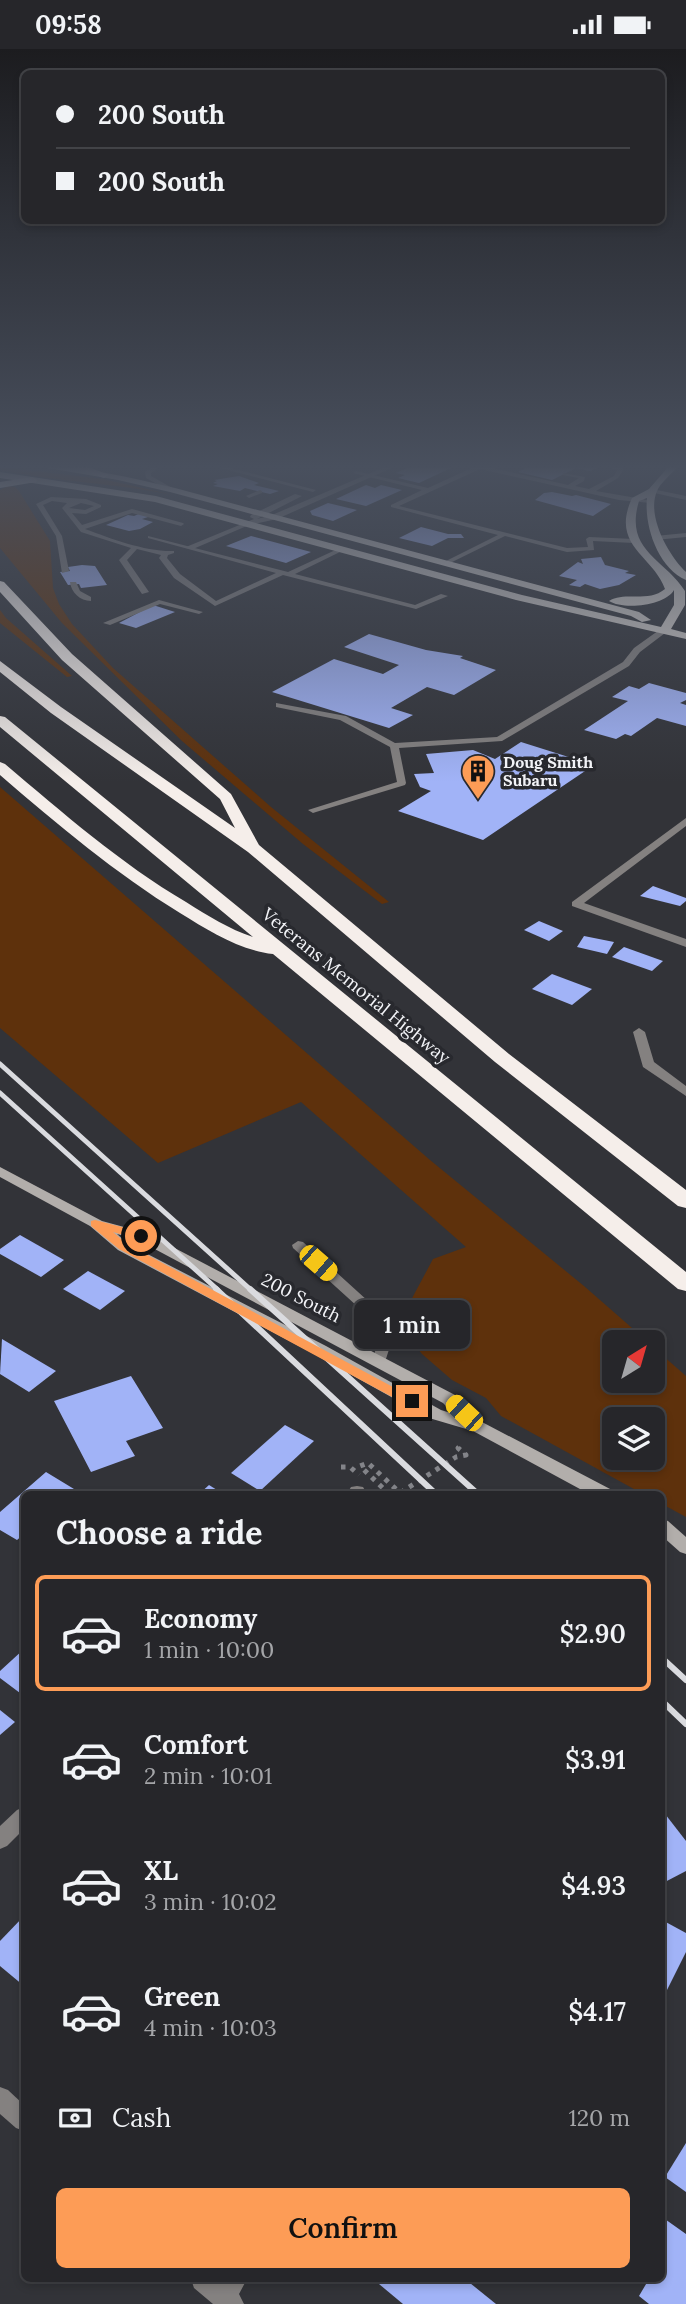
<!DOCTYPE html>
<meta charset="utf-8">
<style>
body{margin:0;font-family:Lora,serif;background:#323236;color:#f1f3f6;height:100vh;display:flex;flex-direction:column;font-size:26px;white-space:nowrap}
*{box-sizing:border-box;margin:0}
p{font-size:23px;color:#a4a5a8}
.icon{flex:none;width:38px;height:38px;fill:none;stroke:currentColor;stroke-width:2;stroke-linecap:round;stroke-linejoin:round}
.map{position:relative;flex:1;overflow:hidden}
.sheet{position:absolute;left:21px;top:1442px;width:644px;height:791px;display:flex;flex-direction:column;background:#26262a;border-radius:10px;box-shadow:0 4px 10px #0003,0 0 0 2px #424347}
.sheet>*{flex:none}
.guide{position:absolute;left:21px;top:21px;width:644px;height:154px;border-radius:10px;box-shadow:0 4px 10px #0003,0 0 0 2px #424347;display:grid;align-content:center;height:154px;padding:0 35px;background:#26262a}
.needle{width:46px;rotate:37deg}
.controls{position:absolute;left:602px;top:1281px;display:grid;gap:14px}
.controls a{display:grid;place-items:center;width:63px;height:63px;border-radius:10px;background:#26262a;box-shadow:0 4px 10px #0003,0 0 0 2px #424347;font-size:35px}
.end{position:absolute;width:32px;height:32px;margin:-16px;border:9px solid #fd9c56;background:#111;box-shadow:0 0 0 4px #111}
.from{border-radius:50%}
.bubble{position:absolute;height:49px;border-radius:10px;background:#26262a;box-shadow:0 4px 10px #0003,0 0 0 2px #424347;font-size:23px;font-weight:600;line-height:49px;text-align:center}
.car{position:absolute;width:21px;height:42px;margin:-21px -10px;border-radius:9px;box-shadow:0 0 5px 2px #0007;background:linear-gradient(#f5c518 24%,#345 0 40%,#f5c518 0 76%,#345 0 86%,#f5c518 0)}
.guide b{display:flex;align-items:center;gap:24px;height:66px;font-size:26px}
.guide b+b{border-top:2px solid #424347}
.guide i{width:18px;height:18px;background:#f1f3f6}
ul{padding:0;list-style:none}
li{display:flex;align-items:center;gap:21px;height:116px;margin:0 14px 10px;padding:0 21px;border:4px solid transparent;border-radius:10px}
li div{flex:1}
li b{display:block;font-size:26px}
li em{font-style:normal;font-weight:600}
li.on{border-color:#fd9c56}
li>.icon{width:63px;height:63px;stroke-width:1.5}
h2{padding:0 35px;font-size:32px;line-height:84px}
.pay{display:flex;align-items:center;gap:18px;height:77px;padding:0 35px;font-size:26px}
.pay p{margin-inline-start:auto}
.button{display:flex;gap:14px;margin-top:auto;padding:14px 35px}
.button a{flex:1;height:80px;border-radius:10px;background:#fd9c56;color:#111;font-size:28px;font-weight:600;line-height:80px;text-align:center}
.status{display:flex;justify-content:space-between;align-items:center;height:49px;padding:0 35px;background:#26262a;direction:ltr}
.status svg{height:19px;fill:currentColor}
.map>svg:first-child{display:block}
.green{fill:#5e310c;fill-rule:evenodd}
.building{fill:#a1b3f7}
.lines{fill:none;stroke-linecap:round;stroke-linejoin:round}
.path{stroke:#838489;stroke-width:5;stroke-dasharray:4.5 6;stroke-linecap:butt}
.lane{fill:#848180;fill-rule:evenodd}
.street{fill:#848180;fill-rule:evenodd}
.secondary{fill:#b2aeab;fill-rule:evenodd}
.primary{fill:#d5d0cc;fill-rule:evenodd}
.highway{fill:#f5eeea;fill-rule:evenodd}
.rail-far1{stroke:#dadbdf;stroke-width:5}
.rail{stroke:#dadbdf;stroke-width:6}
.route{fill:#fd9c56}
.labels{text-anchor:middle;stroke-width:7;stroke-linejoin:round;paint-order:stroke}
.far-poi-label{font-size:16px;font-weight:bold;fill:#f2f3f7;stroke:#28292e;text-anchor:start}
.street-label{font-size:18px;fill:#f2f3f7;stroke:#28292e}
</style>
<div class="status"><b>09:58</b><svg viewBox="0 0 49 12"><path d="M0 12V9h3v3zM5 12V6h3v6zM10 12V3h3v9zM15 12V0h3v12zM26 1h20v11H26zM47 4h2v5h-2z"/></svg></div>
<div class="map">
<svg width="686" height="2255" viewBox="0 0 686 2255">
<rect width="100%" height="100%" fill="#323338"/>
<g class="green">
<path d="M 0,418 L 103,430 L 173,446 C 115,434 57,433 0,421 Z"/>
<polygon points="8,437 15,438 19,442 50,492 53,539 59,555 72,575 113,619 271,758 389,853 382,855 303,795 182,692 62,574 0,499 0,441"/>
<polygon points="0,561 6,569 72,627 67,628 0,574"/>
<path d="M 0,738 L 430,1111 L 584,1237 L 648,1293 L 614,1293 L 614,1332 L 653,1332 L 653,1298 L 686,1327 L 686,1468 L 662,1455 L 662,1446 L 643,1445 L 501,1367 L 486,1349 L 452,1331 L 422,1305 L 404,1282 L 410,1253 L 433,1210 L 466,1198 L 301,1053 L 158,1114 L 0,979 ZM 614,1370 L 653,1370 L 653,1409 L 614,1409 Z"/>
</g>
<g class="building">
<polygon points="411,417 455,417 419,434 398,429 405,426 396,424"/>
<polygon points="530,417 601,417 590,422 576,419 552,431 518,423"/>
<polygon points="239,427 259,434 254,436 279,442 270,445 245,439 240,442 213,437 218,435 213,434 217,432 214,431"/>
<polygon points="366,436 375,439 381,436 402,441 366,457 336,450"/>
<polygon points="552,443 572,447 576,446 611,455 593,467 535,451 544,444"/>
<polygon points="328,454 357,461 333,472 312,466 310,462"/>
<polygon points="141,464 151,467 142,470 153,473 140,480 129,482 106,476 128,466 134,467"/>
<polygon points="421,478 448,485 461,485 464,489 448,489 432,497 399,489"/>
<polygon points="251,487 311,503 286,514 226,497"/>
<polygon points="601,508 605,516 629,522 625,524 636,526 619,536 600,540 585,535 580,538 569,536 577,531 559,527 578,513 583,515 581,510"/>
<polygon points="82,516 95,517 107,536 81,539 79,535 68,536 60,523 70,522 68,518"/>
<polygon points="153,556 175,563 136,579 119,574"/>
<polygon points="369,585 426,601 463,607 460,609 496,621 454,646 427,638 391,659 413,666 389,679 272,643 334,610 383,625 399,616 344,598"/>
<polygon points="649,634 686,644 686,651 680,654 686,656 686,677 657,669 631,687 625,685 616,690 584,681 628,652 612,648 629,637 639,640"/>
<polygon points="521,693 594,716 483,791 398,762 431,742 420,738 414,725 434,724 426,705 473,701 495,710"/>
<polygon points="653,837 686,849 686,852 680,857 640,847"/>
<polygon points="539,872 563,882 549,892 524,881"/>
<polygon points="584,887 614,893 607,905 577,898"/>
<polygon points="624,898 663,912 652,922 612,908"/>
<polygon points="552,925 592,940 572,956 532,940"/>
<polygon points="20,1186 64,1211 41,1228 0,1205 0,1200"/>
<polygon points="88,1222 125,1242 100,1261 63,1240"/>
<polygon points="2,1290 56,1322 29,1343 0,1325"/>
<polygon points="131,1327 163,1379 126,1392 135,1407 91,1423 54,1352"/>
<polygon points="285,1376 314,1392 260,1442 231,1424"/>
<polygon points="46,1423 74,1440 68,1446 24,1446 24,1485 17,1491 0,1481 0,1463"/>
<polygon points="209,1436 225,1446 198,1446"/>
<polygon points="24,1591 24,1647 0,1629 0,1622 24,1600 19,1596"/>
<polygon points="0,1661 15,1673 0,1686"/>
<polygon points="662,1761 686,1792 686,1822 663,1834"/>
<polygon points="24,1867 24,1937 0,1917 0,1892"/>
<polygon points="662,1871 686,1884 686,1903 662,1951"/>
<polygon points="686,2094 686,2143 665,2128"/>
<polygon points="662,2168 686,2185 686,2255 649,2255 639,2247 649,2230 662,2230"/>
<polygon points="373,2230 465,2230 496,2255 403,2255"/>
</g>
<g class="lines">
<g class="path">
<polyline points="341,1418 350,1418 359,1426"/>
<polyline points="390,1446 360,1417 368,1414 400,1444 456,1408 466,1406 458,1399 462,1395"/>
</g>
<g class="lane">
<polygon points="153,417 161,417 151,424 151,427 174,440 174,442 170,442 146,429 145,423"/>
<polygon points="212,417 223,417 316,441 313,443"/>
<polygon points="476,417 484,417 568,436 579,429 563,426 563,424 585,428 584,432 575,437 589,440 614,427 617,421 605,417 617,417 624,420 618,429 596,442 654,452 651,454 619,451 480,420 399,457 567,499 588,498 586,490 589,488 634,490 637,492 634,494 593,492 594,501 567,503 505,487 448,515 444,513 498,486 391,458 391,456 422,441 353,424 356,422 428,439"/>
<polygon points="652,440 686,447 686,451 650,443 649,442"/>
<polygon points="260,441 262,442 262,444 249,449 246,447"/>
<path d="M 51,448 L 86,450 L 101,456 L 101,458 L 86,465 L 72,464 L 82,476 L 132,460 L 183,474 L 184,475 L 181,477 L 132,464 L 85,480 C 112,490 146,503 174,502 L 174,504 L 168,506 L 167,509 L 180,525 L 216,552 L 276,524 L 148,489 L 148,487 L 288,523 L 342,498 L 345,500 L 344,501 L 295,525 L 415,556 L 441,545 L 448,547 L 416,560 L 283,526 L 215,557 L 174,529 L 159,509 L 161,506 L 137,500 L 127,511 L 149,543 L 142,545 L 119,511 L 131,499 L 81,483 L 62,459 L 67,454 L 52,452 L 43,456 L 62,487 L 69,522 L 62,524 L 56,487 L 36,455 ZM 81,454 L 94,457 L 85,461 L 69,459 Z"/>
<polygon points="686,484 686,488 655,491 652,489 655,487"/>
<path d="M 70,533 L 76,533 L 80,542 L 91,548 L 91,552 C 80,552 71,543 70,533 Z"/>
<polygon points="159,551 203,563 199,565 160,555 110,576 103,574"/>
<polygon points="662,579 669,581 640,603 629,617 502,692 399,699 406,734 405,736 316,763 313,764 308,761 397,733 390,698 340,671 276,658 276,654 346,667 395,694 497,688 623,613 634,599"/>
<polygon points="298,1192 303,1193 390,1272 394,1285 384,1316 374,1316 372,1313 380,1285 379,1277 293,1199 292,1196"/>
</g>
<g class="street">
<polygon points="387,417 396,417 277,470 249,476 193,500 186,498 254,470 250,468 251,466 295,445 302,447 257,470 272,466"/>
<polygon points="686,769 686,777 584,854 686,890 686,898 572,857 572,853"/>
<polygon points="639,979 645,983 654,1013 686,1037 686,1047 643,1018 633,983"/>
<polygon points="357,1437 363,1438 366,1443 364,1446 346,1446 351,1438"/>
<polygon points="24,1758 24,1780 7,1797 0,1800 0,1777 17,1761"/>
<polygon points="0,2038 8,2041 24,2056 24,2082 16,2079 0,2065"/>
<polygon points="191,2230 247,2230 239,2245 244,2255 213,2255 194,2239"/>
</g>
<g class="secondary">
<path d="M 0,1118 L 102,1172 L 146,1184 L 455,1346 L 482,1373 L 612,1441 L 614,1446 L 591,1446 L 473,1382 L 429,1369 L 314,1305 L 118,1201 L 90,1177 L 0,1128 ZM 117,1185 L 136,1190 L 443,1354 L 454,1365 L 441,1361 L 326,1297 L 128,1195 Z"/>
<polygon points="662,1470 668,1472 686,1488 686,1505 680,1503 662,1487"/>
</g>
<g class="primary">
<path d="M 36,417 C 83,417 129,428 175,439 L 639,563 L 651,571 L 642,573 L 631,567 L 170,443 L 118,431 Z"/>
<path d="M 669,417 L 678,417 C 672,425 660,434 657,442 C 646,467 669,507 686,523 L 686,531 C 658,519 644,477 647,449 L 639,452 C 624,502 664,509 685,542 L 685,556 L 671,580 L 686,584 L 686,590 L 516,551 L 155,453 L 0,429 L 0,423 L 156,447 L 522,546 L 661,578 L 674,556 L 674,541 C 665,557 623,561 609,552 C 625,542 648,554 665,540 C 653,506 610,497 632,449 L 649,440 Z"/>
</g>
<g class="highway">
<polygon points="69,417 86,417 109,426 104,429"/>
<polygon points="32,428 37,431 36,433 0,439 0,433"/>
<polygon points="0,532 4,533 72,605 231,745 259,796 509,1005 686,1141 686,1159 678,1157 495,1013 248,803 51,664 0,623 0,612 61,658 235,779 220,750 62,611 0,543"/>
<path d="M 0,667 L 5,668 L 686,1223 L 686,1242 L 678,1240 L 273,905 C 239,901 209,882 180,864 C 115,824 58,776 0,726 L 0,713 L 5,715 C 63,764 120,814 186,853 C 208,867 229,880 253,888 L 0,678 Z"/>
</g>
<g class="rail-far1">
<polyline points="0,1015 251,1241"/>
<polyline points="0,1044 218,1241"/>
</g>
<g class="rail">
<polyline points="216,1240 437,1446"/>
<polyline points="250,1240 479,1446"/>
<polyline points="662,1609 686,1631"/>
<polyline points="662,1652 686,1675"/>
</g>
</g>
<linearGradient id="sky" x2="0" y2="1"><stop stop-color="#1c1c1f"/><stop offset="0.57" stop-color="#49505e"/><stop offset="1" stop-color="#49505e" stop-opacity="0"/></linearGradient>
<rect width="686" height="733" fill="url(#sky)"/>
<polygon class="route" points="95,1171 145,1184 145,1190 141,1191 113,1183 127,1195 419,1352 412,1357 407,1356 119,1200 91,1177 91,1172"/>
<defs>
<symbol id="building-pin" viewBox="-11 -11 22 30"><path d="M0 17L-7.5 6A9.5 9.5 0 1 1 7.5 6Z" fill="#fd9c56" stroke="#28292e"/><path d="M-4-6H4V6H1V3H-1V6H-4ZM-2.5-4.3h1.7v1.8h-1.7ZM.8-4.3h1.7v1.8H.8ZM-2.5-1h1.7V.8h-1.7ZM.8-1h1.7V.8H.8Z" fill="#111"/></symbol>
</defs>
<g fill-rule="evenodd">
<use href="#building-pin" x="459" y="703" width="38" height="52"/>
</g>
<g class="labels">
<g class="far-poi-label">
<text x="503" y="719">Doug Smith<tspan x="503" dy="18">Subaru</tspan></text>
</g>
<g class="street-label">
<text transform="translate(356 937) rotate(39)" y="6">Veterans Memorial Highway</text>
<text transform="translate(301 1249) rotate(27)" y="6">200 South</text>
</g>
</g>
</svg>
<div class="controls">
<a><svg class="needle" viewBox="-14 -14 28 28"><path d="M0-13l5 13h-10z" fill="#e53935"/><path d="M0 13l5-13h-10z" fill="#a4a5a8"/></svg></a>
<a><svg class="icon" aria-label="layers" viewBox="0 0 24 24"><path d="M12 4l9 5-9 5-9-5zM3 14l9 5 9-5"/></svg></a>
</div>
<i class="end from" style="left:141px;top:1187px"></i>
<i class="end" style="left:412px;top:1352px"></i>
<div class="bubble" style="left:354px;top:1251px;width:116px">1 min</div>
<i class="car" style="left:318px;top:1214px;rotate:131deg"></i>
<i class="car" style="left:464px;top:1364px;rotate:313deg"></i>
<div class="guide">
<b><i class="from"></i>200 South</b>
<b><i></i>200 South</b>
</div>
<section class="sheet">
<h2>Choose a ride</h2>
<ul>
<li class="on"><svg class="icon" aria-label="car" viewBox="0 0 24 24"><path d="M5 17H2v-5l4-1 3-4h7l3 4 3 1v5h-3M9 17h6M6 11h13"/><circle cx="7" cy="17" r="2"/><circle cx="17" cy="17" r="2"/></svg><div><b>Economy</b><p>1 min · 10:00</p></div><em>$2.90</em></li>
<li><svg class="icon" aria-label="car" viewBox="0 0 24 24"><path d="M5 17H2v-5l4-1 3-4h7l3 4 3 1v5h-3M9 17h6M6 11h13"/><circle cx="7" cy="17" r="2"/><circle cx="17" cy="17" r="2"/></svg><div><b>Comfort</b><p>2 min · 10:01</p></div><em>$3.91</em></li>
<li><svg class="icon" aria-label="car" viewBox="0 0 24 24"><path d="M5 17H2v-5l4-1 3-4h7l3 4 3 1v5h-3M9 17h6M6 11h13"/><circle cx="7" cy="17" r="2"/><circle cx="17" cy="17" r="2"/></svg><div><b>XL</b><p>3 min · 10:02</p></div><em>$4.93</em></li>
<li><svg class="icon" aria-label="car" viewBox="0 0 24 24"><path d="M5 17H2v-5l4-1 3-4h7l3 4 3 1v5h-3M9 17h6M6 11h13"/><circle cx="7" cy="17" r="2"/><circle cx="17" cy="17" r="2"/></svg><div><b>Green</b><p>4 min · 10:03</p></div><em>$4.17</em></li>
</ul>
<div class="pay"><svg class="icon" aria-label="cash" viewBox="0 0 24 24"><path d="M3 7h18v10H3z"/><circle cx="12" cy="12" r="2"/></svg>Cash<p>120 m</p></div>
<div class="button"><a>Confirm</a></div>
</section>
</div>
